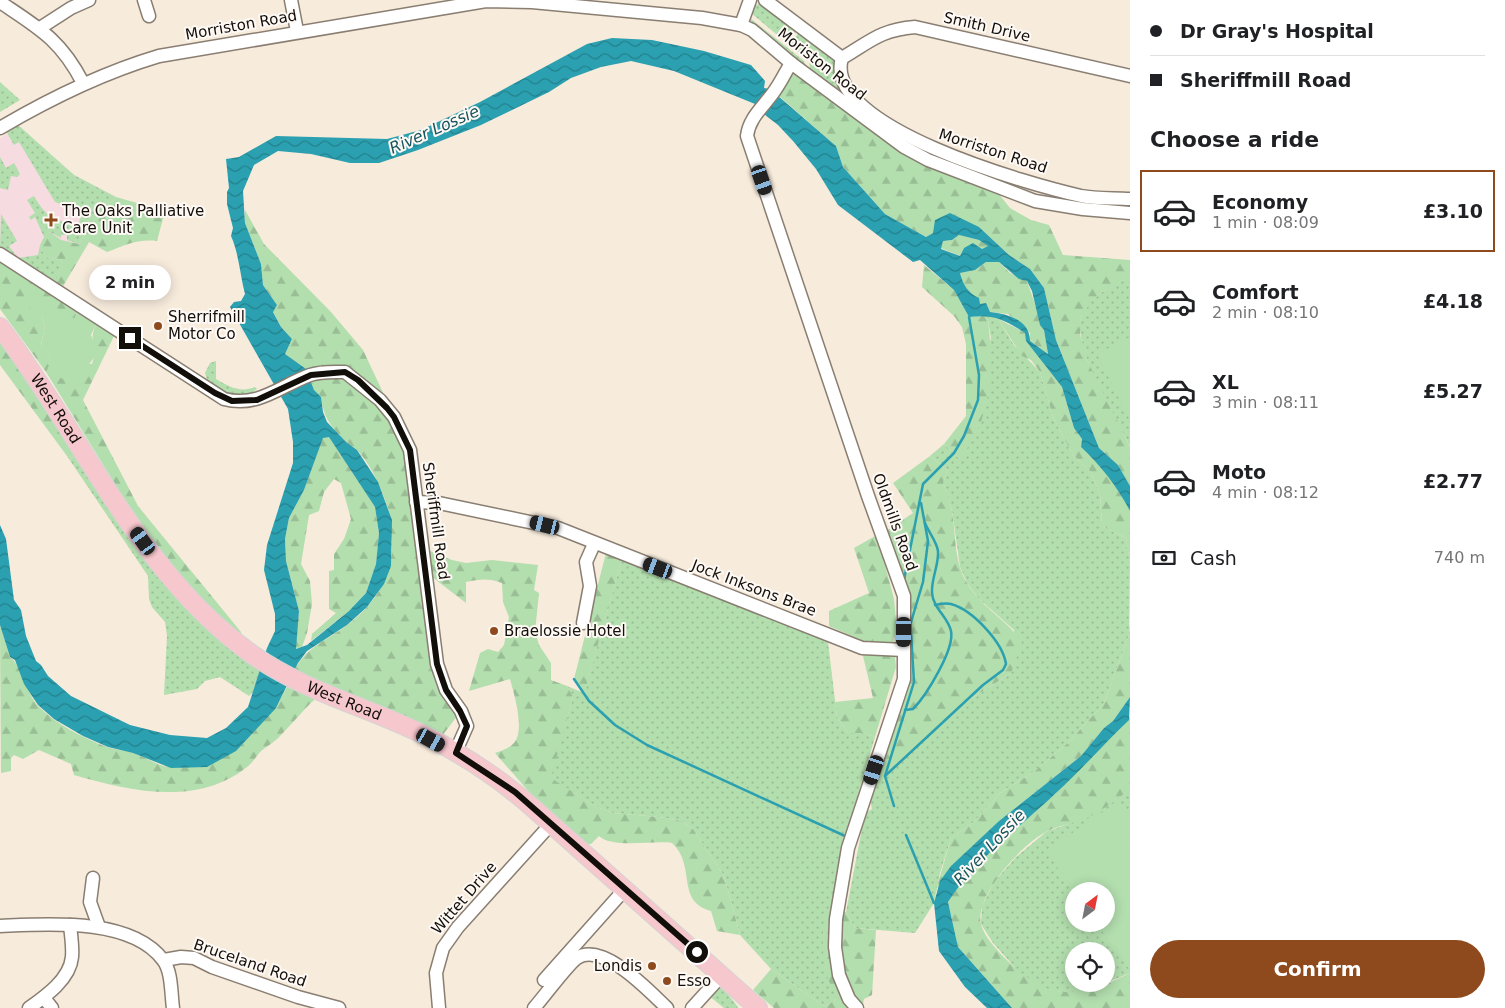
<!DOCTYPE html>
<meta charset="utf-8">
<style>
body{margin:0;font-family:"DejaVu Sans",sans-serif;background:#f6f6f6;color:#202124;height:100vh;display:flex;flex-direction:column;font-size:19px;white-space:nowrap}
*{box-sizing:border-box;margin:0}
p{font-size:16px;color:#757577}
.icon{flex:none;width:28px;height:28px;fill:none;stroke:currentColor;stroke-width:2;stroke-linecap:round;stroke-linejoin:round}
.map{position:relative;flex:1;overflow:hidden}
.side{display:flex;flex-direction:column;background:#fff;width:375px}
.side>*{flex:none}
.banner{display:grid;align-content:center;height:110px;padding:0 20px;background:#fff}
.needle{width:32px;rotate:32deg}
.buttons{position:absolute;left:1065px;top:882px;display:grid;gap:10px}
.buttons a{display:grid;place-items:center;width:50px;height:50px;border-radius:50%;background:#fff;box-shadow:0 2px 12px #0003;font-size:25px}
.end{position:absolute;width:22px;height:22px;margin:-11px;border:6px solid #120e09;background:#fff;box-shadow:0 0 0 2px #fff}
.from{border-radius:50%}
.bubble{position:absolute;height:35px;border-radius:18px;background:#fff;box-shadow:0 2px 12px #0003;font-size:16px;font-weight:600;line-height:35px;text-align:center}
.car{position:absolute;width:15px;height:30px;margin:-15px -8px;border-radius:6px;box-shadow:0 0 4px 1px #0007;background:linear-gradient(#222 24%,#8ab4d8 0 40%,#222 0 76%,#8ab4d8 0 86%,#222 0)}
.banner b{display:flex;align-items:center;gap:18px;height:48px;font-size:19px}
.banner b+b{border-top:1px solid #e0e0e0}
.banner i{width:12px;height:12px;background:#202124}
ul{padding:0;list-style:none}
li{display:flex;align-items:center;gap:15px;height:82px;margin:0 10px 8px;padding:0 10px;border:2px solid transparent;border-radius:0px}
li div{flex:1}
li b{display:block;font-size:19px}
li em{font-style:normal;font-weight:600}
li.current{border-color:#8e4a1d}
li>.icon{width:45px;height:45px;stroke-width:1.5}
h2{padding:0 20px;font-size:22px;line-height:60px}
.pay{display:flex;align-items:center;gap:12px;height:55px;padding:0 20px;font-size:19px}
.pay p{margin-inline-start:auto}
.action{display:flex;gap:10px;margin-top:auto;padding:10px 20px}
.action a{flex:1;height:58px;border-radius:30px;background:#8e4a1d;color:#fff;font-size:20px;font-weight:600;line-height:58px;text-align:center}
main{display:flex;flex:1;min-height:0}
.map>svg:first-child{display:block}
.medical{fill:#f6dbe1}
.grass{fill:url(#grass-dots);fill-rule:evenodd}
.forest{fill:url(#forest-firs)}
.garden{fill:#b3deae}
.water{fill:url(#water-waves);fill-rule:evenodd}
.lines{fill:none;stroke-linecap:round;stroke-linejoin:round}
.stream{stroke:#2ba0b0;stroke-width:2.5}
.minor-casing{stroke:#897e71;stroke-width:15}
.highway-casing{stroke:#d4d4d3;stroke-width:20}
.minor{stroke:#fff;stroke-width:12}
.highway{stroke:#f6c7cd;stroke-width:18}
.route{stroke:#120e09;stroke-width:6}
.poi-dot{fill:#8e4a1d;stroke:#fef9f4;stroke-width:2}
.labels{text-anchor:middle;stroke-width:4;stroke-linejoin:round;paint-order:stroke}
.street-label{font-size:15px;fill:#120e09;stroke:#fef9f4}
.poi-label{font-size:15px;fill:#120e09;stroke:#fef9f4;text-anchor:start}
.water-label{font-size:16px;font-style:italic;fill:#17555e;stroke:#fef9f4}
</style>
<main>
<div class="map">
<svg width="1130" height="1008" viewBox="0 0 1130 1008">
<defs>
<pattern id="grass-dots" width="8" height="8" patternUnits="userSpaceOnUse" patternTransform="scale(1.25)"><rect width="8" height="8" fill="#b3deae"/><path d="M2 2h.1M6 6h.1" fill="none" stroke="#99bd94" stroke-width="1.8" stroke-linecap="round"/></pattern>
<pattern id="forest-firs" width="22" height="20" patternUnits="userSpaceOnUse" patternTransform="scale(1.25)"><rect width="22" height="20" fill="#b3deae"/><path d="M5 1l3.5 6h-7zM16 11l3.5 6h-7z" fill="#99bd94"/></pattern>
<pattern id="water-waves" width="16" height="10" patternUnits="userSpaceOnUse" patternTransform="scale(1.25)"><rect width="16" height="10" fill="#2ba0b0"/><path d="M0 5q4-4 8 0t8 0" fill="none" stroke="#23818d"/></pattern>
</defs>
<rect width="100%" height="100%" fill="#f7ebdc"/>
<polygon class="medical" points="19,127 74,175 116,197 62,288 0,246 0,138"/>
<g class="grass">
<polygon points="762,3 799,27 787,43 751,13 754,6"/>
<polygon points="750,18 804,61 807,69 753,26"/>
<polygon points="802,29 836,60 836,73 842,89 928,151 963,168 926,154 810,72 809,60 789,45"/>
<polygon points="0,82 20,100 0,112"/>
<path d="M 17,124 L 74,175 L 116,197 L 96,217 L 79,244 L 67,240 L 67,235 L 61,235 L 61,238 L 50,232 L 44,237 L 35,217 L 31,220 L 29,217 L 35,213 L 27,200 L 34,196 C 48,220 53,218 78,226 L 82,212 L 55,202 L 19,142 L 14,145 L 6,131 Z"/>
<polygon points="0,157 6,168 14,163 20,174 17,177 11,176 8,190 0,188"/>
<polygon points="1,214 17,241 9,246 18,258 38,255 40,245 45,257 62,260 55,285 0,250"/>
<path d="M 1130,277 L 1130,446 C 1115,417 1073,349 1081,318 C 1087,296 1112,286 1130,277 Z"/>
<polygon points="987,315 998,319 1014,345 1040,372 1053,417 1073,455 1091,472 1100,495 1102,526 1126,538 1130,562 1129,635 1104,703 1069,742 1035,771 1000,793 974,822 951,838 940,873 934,903 915,933 855,928 846,912 865,813 872,809 869,794 876,780 885,776 960,706 1011,673 1014,630 978,598 967,583 960,567 952,510 943,482 948,471 930,456 944,444 960,459 991,338"/>
<path d="M 216,361 L 216,379 C 229,387 241,393 255,387 L 257,389 L 246,397 L 230,395 L 208,383 L 205,373 L 210,363 Z"/>
<path d="M 76,455 C 110,505 141,560 183,604 C 207,629 234,649 261,670 L 255,690 L 249,696 L 220,677 L 205,681 L 197,689 L 164,695 L 167,636 L 165,622 L 152,607 L 149,599 L 148,576 L 67,456 L 72,458 Z"/>
<polygon points="623,555 813,629 828,642 837,717 848,733 865,733 875,737 839,858 832,909 839,995 833,1002 824,1006 771,969 740,935 724,876 693,829 681,821 659,817 613,813 597,807 550,778 573,697 567,686 584,693"/>
<path d="M 1130,788 L 1130,973 L 1106,983 L 1106,951 L 1074,951 L 1074,984 L 1105,984 L 1080,992 L 1063,992 L 1048,991 L 1032,982 L 1018,971 L 993,943 L 981,924 L 982,906 L 994,882 L 1016,857 L 1046,832 L 1092,815 ZM 1074,891 L 1106,891 L 1106,924 L 1074,924 Z"/>
<polygon points="722,987 738,1007 737,1008 724,1008 708,995"/>
</g>
<g class="forest">
<polygon points="791,63 904,147 993,187 1010,208 1031,220 1049,225 1063,255 1130,260 1130,277 1103,291 1092,300 1081,317 1080,335 1088,362 1130,447 1130,486 1118,465 1099,448 1056,340 1044,288 1030,269 1009,255 979,227 933,233 926,237 885,214 843,167 836,146 779,96 778,89"/>
<path d="M 116,197 L 165,211 L 157,241 C 135,239 127,245 107,252 L 89,242 L 62,288 L 55,283 L 62,260 L 45,257 L 40,245 L 44,237 L 50,232 L 61,240 L 79,244 L 96,217 Z"/>
<path d="M 245,210 L 264,244 L 331,312 L 363,350 L 410,450 L 423,548 L 452,560 L 466,563 L 492,560 L 538,565 L 534,590 L 539,593 L 535,632 L 539,645 L 551,663 L 551,680 L 567,686 L 573,697 L 551,778 L 597,807 L 613,813 L 659,817 L 681,821 L 693,829 L 724,876 L 740,935 L 717,931 L 711,911 C 675,901 697,866 672,843 C 653,840 613,849 599,836 L 591,844 L 584,844 L 544,809 L 495,753 C 501,751 509,748 513,744 C 526,732 514,694 510,679 L 469,691 L 480,653 L 488,649 L 498,652 L 504,645 L 509,617 L 503,602 L 502,583 C 489,578 480,579 466,582 L 466,603 L 427,573 L 437,664 L 461,711 L 442,736 L 329,689 L 295,670 C 305,648 327,640 346,626 C 376,604 397,571 391,533 C 390,525 392,519 389,511 C 382,490 373,468 358,451 C 354,447 349,445 346,442 C 331,428 323,416 321,397 L 314,391 L 308,372 L 285,354 L 292,339 L 281,327 L 273,311 L 277,305 L 263,285 L 261,264 L 245,223 Z"/>
<polygon points="959,235 979,240 989,246 982,249 964,248 960,256 941,248 943,241 952,240"/>
<path d="M 0,261 L 78,312 L 74,319 L 67,316 L 41,315 L 45,325 L 41,345 L 51,361 L 92,364 C 97,350 88,342 96,324 L 114,336 L 83,400 L 138,506 L 241,632 L 241,637 L 200,598 L 157,546 L 120,492 L 46,372 L 0,309 Z"/>
<polygon points="986,262 999,262 1010,273 1027,281 1044,330 1048,354 1030,341 1030,333 1008,314 990,312 980,304 962,284 960,273 975,270"/>
<path d="M 924,265 L 954,290 L 969,317 L 987,315 C 993,350 993,396 978,429 C 973,440 966,449 961,460 L 944,444 L 966,416 L 966,344 L 962,327 L 954,316 L 922,287 Z"/>
<path d="M 998,319 L 1026,333 L 1026,341 L 1062,387 L 1074,428 L 1082,439 L 1081,447 C 1096,461 1125,490 1130,511 C 1130,526 1130,546 1130,562 L 1126,538 L 1102,526 L 1100,495 L 1091,472 L 1073,455 L 1053,417 L 1040,372 L 1031,360 L 1022,356 Z"/>
<polygon points="0,341 7,350 76,455 72,458 67,456 0,365"/>
<polygon points="329,436 375,507 379,533 376,564 366,593 349,611 311,641 312,634 336,613 329,609 329,571 334,570 334,554 344,539 351,519 341,483 334,479 324,492 319,511 309,515 301,564 310,581 312,604 307,633 302,647 295,649 299,611 286,561 285,539 289,518 304,490 323,437"/>
<path d="M 930,456 L 948,471 L 943,482 C 946,491 950,501 952,511 C 956,535 954,562 967,583 C 981,607 1007,620 1022,642 L 1011,673 L 960,706 L 885,776 L 876,780 L 911,672 L 901,576 L 886,531 L 913,513 L 893,483 Z"/>
<polygon points="877,535 894,599 897,630 893,641 896,667 875,737 865,733 848,733 837,717 835,702 873,698 859,639 829,626 829,611 869,593 854,548"/>
<polygon points="607,549 623,555 584,694 574,679"/>
<polygon points="1130,624 1130,697 1113,721 1104,728 1081,756 999,821 953,865 936,890 951,838 974,822 1000,793 1035,771 1069,742 1104,703 1129,635"/>
<path d="M 0,625 L 10,657 C 20,663 27,694 38,706 C 56,724 83,738 107,747 C 115,750 124,750 133,753 C 149,758 162,770 179,767 L 276,708 L 287,687 L 315,699 C 303,710 293,723 281,735 C 275,742 267,746 260,752 C 256,757 252,763 247,767 C 197,807 130,791 74,775 L 71,764 L 39,750 L 23,759 L 14,755 L 11,758 L 11,771 L 1,773 Z"/>
<path d="M 1130,717 L 1130,788 C 1120,798 1105,808 1093,815 C 1079,823 1061,824 1046,832 C 1023,843 974,896 981,924 C 985,942 1016,970 1031,980 C 1063,1003 1098,989 1130,973 L 1130,1008 L 1012,1008 L 958,947 L 948,902 L 960,883 L 985,855 L 1056,793 Z"/>
<path d="M 825,910 L 846,912 L 855,928 L 876,930 L 872,995 L 864,999 L 862,1008 L 774,1008 L 753,990 L 771,969 L 824,1006 L 833,1002 L 839,995 C 819,979 822,933 825,910 Z"/>
</g>
<g class="garden">
<path d="M 32,295 L 39,296 L 74,319 L 78,312 L 96,324 L 91,335 L 97,351 C 88,370 82,371 63,379 L 46,372 L 51,361 L 41,346 L 45,325 L 41,315 L 31,312 L 27,299 Z"/>
<polygon points="1130,337 1130,420 1097,354"/>
<polygon points="1119,801 1130,817 1129,969 1097,924 1106,924 1106,891 1074,891 1046,851"/>
</g>
<g class="water">
<path d="M 612,38 L 652,40 L 704,51 L 751,65 L 765,81 L 764,88 L 770,89 L 836,146 L 843,167 L 885,214 L 926,237 L 933,233 L 935,220 L 950,213 L 979,227 L 1009,255 L 1030,269 L 1044,288 L 1056,340 L 1099,448 L 1118,465 L 1130,486 L 1130,511 C 1117,486 1101,466 1081,447 L 1082,439 L 1074,428 L 1062,387 L 1026,341 L 1025,333 C 1005,320 994,314 969,317 L 954,290 L 920,260 L 913,262 L 838,205 L 816,169 L 793,141 L 778,125 L 755,107 L 755,104 L 674,71 L 631,61 L 601,67 L 571,78 L 549,92 L 481,125 L 418,150 L 379,163 L 350,163 L 311,154 L 278,151 L 254,165 L 243,191 L 245,223 L 261,264 L 263,285 L 277,305 L 273,312 L 281,327 L 292,339 L 285,354 L 306,369 L 314,390 L 321,397 L 323,412 L 327,422 L 346,442 L 357,450 L 378,482 L 392,520 L 391,566 L 384,584 L 367,607 L 347,625 L 307,651 L 298,663 L 276,708 L 236,751 L 207,767 L 171,768 L 133,753 L 108,747 L 83,736 L 54,719 L 38,705 L 24,684 L 15,660 L 10,657 L 0,625 L 0,525 L 6,539 L 14,600 L 21,610 L 26,636 L 36,661 L 41,665 L 48,676 L 71,696 L 130,725 L 170,735 L 207,738 L 226,728 L 248,707 L 267,648 L 275,631 L 275,614 L 264,570 L 267,545 L 293,463 L 293,442 L 288,409 L 230,307 L 234,302 L 241,301 L 245,294 C 240,275 239,254 231,236 L 233,228 L 227,204 L 227,192 L 229,188 L 226,159 L 239,157 L 276,136 L 387,139 L 421,130 L 480,102 L 587,44 ZM 959,235 L 979,240 L 988,246 L 982,249 L 973,243 L 964,248 L 960,256 L 941,249 L 943,241 L 952,240 ZM 986,262 L 999,262 L 1019,279 L 1027,281 L 1032,291 L 1040,325 L 1044,330 L 1048,354 L 1030,341 C 1030,320 1008,314 990,312 L 986,303 L 980,304 L 979,298 C 968,293 963,285 960,273 L 975,270 ZM 329,437 L 375,507 L 379,533 L 376,564 L 366,593 L 349,611 L 307,645 L 296,649 L 299,611 L 286,561 L 285,539 L 289,518 L 304,490 L 323,438 Z"/>
<path d="M 1130,697 L 1129,720 C 1104,744 1081,770 1056,793 C 1018,829 976,858 948,902 L 958,947 L 1012,1008 L 987,1008 L 965,987 L 939,951 L 934,903 L 940,881 L 951,866 L 999,821 L 1081,756 L 1104,728 L 1113,721 Z"/>
</g>
<g class="lines">
<g class="stream">
<polyline points="904,580 923,484 954,453 964,436 978,400 979,375 969,317"/>
<polyline points="911,622 923,582 928,541 921,503"/>
<polyline points="574,679 589,701 615,725 647,745 845,836"/>
<path d="M 905,710 L 913,709 C 926,696 955,649 951,631 C 948,617 933,608 932,593 C 931,579 939,565 938,551 C 937,542 928,531 925,523"/>
<path d="M 885,776 L 983,685 L 1003,670 L 1006,664 C 1003,643 973,610 951,604 C 947,603 940,604 935,605"/>
<polyline points="894,806 885,776 914,682 910,617"/>
<polyline points="906,835 934,903"/>
</g>
<defs>
<g id="minor">
<polyline points="144,0 149,16"/>
<polyline points="291,0 297,31"/>
<polyline points="765,0 842,58"/>
<path d="M 0,2 C 39,28 61,40 83,83"/>
<polyline points="741,25 750,0"/>
<polyline points="40,28 71,8 89,0"/>
<path d="M 842,58 C 821,127 1032,185 1081,196 C 1096,199 1114,198 1130,199"/>
<path d="M 842,58 C 871,41 880,30 915,27 L 1130,76"/>
<path d="M 791,63 C 785,73 780,84 773,93 C 763,107 749,118 747,136 L 868,496 L 904,596 L 904,679 L 848,848 L 836,919 L 835,947 L 839,975 L 849,999 L 857,1008"/>
<path d="M 0,128 C 51,98 102,73 159,56 L 486,1 L 532,2 L 702,18 L 741,25 L 752,30 L 791,63 L 904,147 L 928,160 L 1035,201 L 1083,209 L 1130,213"/>
<path d="M 0,254 L 224,399 C 258,408 280,386 310,375 C 321,371 334,372 345,372 L 380,400 L 394,417 L 410,450 L 437,664 L 446,690 L 461,711 L 467,726 L 455,753"/>
<polyline points="416,502 439,503 558,528 862,648 904,650"/>
<polyline points="583,623 590,586 586,562 594,544"/>
<polyline points="93,878 90,902 99,927"/>
<path d="M 0,926 C 47,924 131,917 163,960 C 172,971 171,994 173,1008"/>
<polyline points="164,960 181,957 194,958 212,967 298,997 339,1008"/>
<polyline points="544,980 625,889"/>
<polyline points="44,998 52,1008"/>
<path d="M 29,1008 C 46,996 70,979 72,957 C 73,947 71,936 70,925"/>
<polyline points="439,1008 436,973 443,948 458,927 551,824"/>
<path d="M 534,1008 C 543,998 568,964 577,958 C 603,941 650,992 667,1008"/>
<polyline points="692,1008 722,975"/>
</g>
<g id="highway">
<path id="s1" d="M 0,327 C 83,436 138,573 253,655 C 304,691 364,706 420,733 C 461,753 499,778 533,808 L 758,1008"/>
</g>
</defs>
<use href="#minor" class="minor-casing"/>
<use href="#highway" class="highway-casing"/>
<use href="#minor" class="minor"/>
<use href="#highway" class="highway"/>
</g>
<g class="lines">
<polyline class="route" points="130,338 215,393 232,401 257,400 311,375 345,372 358,380 387,408 394,417 410,450 437,664 446,690 460,711 467,726 456,753 515,792 697,952"/>
</g>
<g class="poi-dot">
<path d="M48.5 212.5h5v5h5v5h-5v5h-5v-5h-5v-5h5z"/>
<circle cx="158" cy="326" r="5"/>
<circle cx="494" cy="631" r="5"/>
<circle cx="652" cy="966" r="5"/>
<circle cx="667" cy="981" r="5"/>
</g>
<g class="labels">
<g class="street-label">
<text transform="translate(241 25) rotate(-10)" y="5">Morriston Road</text>
<text transform="translate(987 27) rotate(13)" y="5">Smith Drive</text>
<text transform="translate(822 64) rotate(38)" y="5">Moriston Road</text>
<text transform="translate(993 151) rotate(18)" y="5">Morriston Road</text>
<text dy="5" stroke="none"><textPath href="#s1" startOffset="99">West Road</textPath></text>
<text transform="translate(436 521) rotate(82)" y="5">Sheriffmill Road</text>
<text transform="translate(895 522) rotate(70)" y="5">Oldmills Road</text>
<text transform="translate(754 588) rotate(21)" y="5">Jock Inksons Brae</text>
<text dy="5" stroke="none"><textPath href="#s1" startOffset="519">West Road</textPath></text>
<text transform="translate(464 898) rotate(-49)" y="5">Wittet Drive</text>
<text transform="translate(250 963) rotate(19)" y="5">Bruceland Road</text>
</g>
<g class="poi-label">
<text x="62" y="216">The Oaks Palliative<tspan x="62" dy="17">Care Unit</tspan></text>
<text x="168" y="322">Sherrifmill<tspan x="168" dy="17">Motor Co</tspan></text>
<text x="504" y="636">Braelossie Hotel</text>
<text x="642" y="971" text-anchor="end">Londis</text>
<text x="677" y="986">Esso</text>
</g>
<g class="water-label">
<text transform="translate(434 129) rotate(-24)" y="6">River Lossie</text>
<text transform="translate(989 847) rotate(-47)" y="6">River Lossie</text>
</g>
</g>
</svg>
<div class="buttons">
<a><svg class="needle" viewBox="-14 -14 28 28"><path d="M0-13l5 13h-10z" fill="#e53935"/><path d="M0 13l5-13h-10z" fill="#757577"/></svg></a>
<a><svg class="icon" aria-label="locate" viewBox="0 0 24 24"><circle cx="12" cy="12" r="6"/><path d="M12 2v4M12 18v4M2 12h4M18 12h4"/></svg></a>
</div>
<i class="end from" style="left:697px;top:952px"></i>
<i class="end" style="left:130px;top:338px"></i>
<div class="bubble" style="left:89px;top:265px;width:82px">2 min</div>
<i class="car" style="left:762px;top:180px;rotate:161deg"></i>
<i class="car" style="left:545px;top:525px;rotate:284deg"></i>
<i class="car" style="left:143px;top:541px;rotate:324deg"></i>
<i class="car" style="left:658px;top:568px;rotate:291deg"></i>
<i class="car" style="left:904px;top:632px;rotate:180deg"></i>
<i class="car" style="left:431px;top:740px;rotate:119deg"></i>
<i class="car" style="left:874px;top:770px;rotate:198deg"></i>
</div>
<section class="side">
<div class="banner">
<b><i class="from"></i>Dr Gray's Hospital</b>
<b><i></i>Sheriffmill Road</b>
</div>
<h2>Choose a ride</h2>
<ul>
<li class="current"><svg class="icon" aria-label="car" viewBox="0 0 24 24"><path d="M5 17H2v-5l4-1 3-4h7l3 4 3 1v5h-3M9 17h6M6 11h13"/><circle cx="7" cy="17" r="2"/><circle cx="17" cy="17" r="2"/></svg><div><b>Economy</b><p>1 min · 08:09</p></div><em>£3.10</em></li>
<li><svg class="icon" aria-label="car" viewBox="0 0 24 24"><path d="M5 17H2v-5l4-1 3-4h7l3 4 3 1v5h-3M9 17h6M6 11h13"/><circle cx="7" cy="17" r="2"/><circle cx="17" cy="17" r="2"/></svg><div><b>Comfort</b><p>2 min · 08:10</p></div><em>£4.18</em></li>
<li><svg class="icon" aria-label="car" viewBox="0 0 24 24"><path d="M5 17H2v-5l4-1 3-4h7l3 4 3 1v5h-3M9 17h6M6 11h13"/><circle cx="7" cy="17" r="2"/><circle cx="17" cy="17" r="2"/></svg><div><b>XL</b><p>3 min · 08:11</p></div><em>£5.27</em></li>
<li><svg class="icon" aria-label="car" viewBox="0 0 24 24"><path d="M5 17H2v-5l4-1 3-4h7l3 4 3 1v5h-3M9 17h6M6 11h13"/><circle cx="7" cy="17" r="2"/><circle cx="17" cy="17" r="2"/></svg><div><b>Moto</b><p>4 min · 08:12</p></div><em>£2.77</em></li>
</ul>
<div class="pay"><svg class="icon" aria-label="cash" viewBox="0 0 24 24"><path d="M3 7h18v10H3z"/><circle cx="12" cy="12" r="2"/></svg>Cash<p>740 m</p></div>
<div class="action"><a>Confirm</a></div>
</section>
</main>
